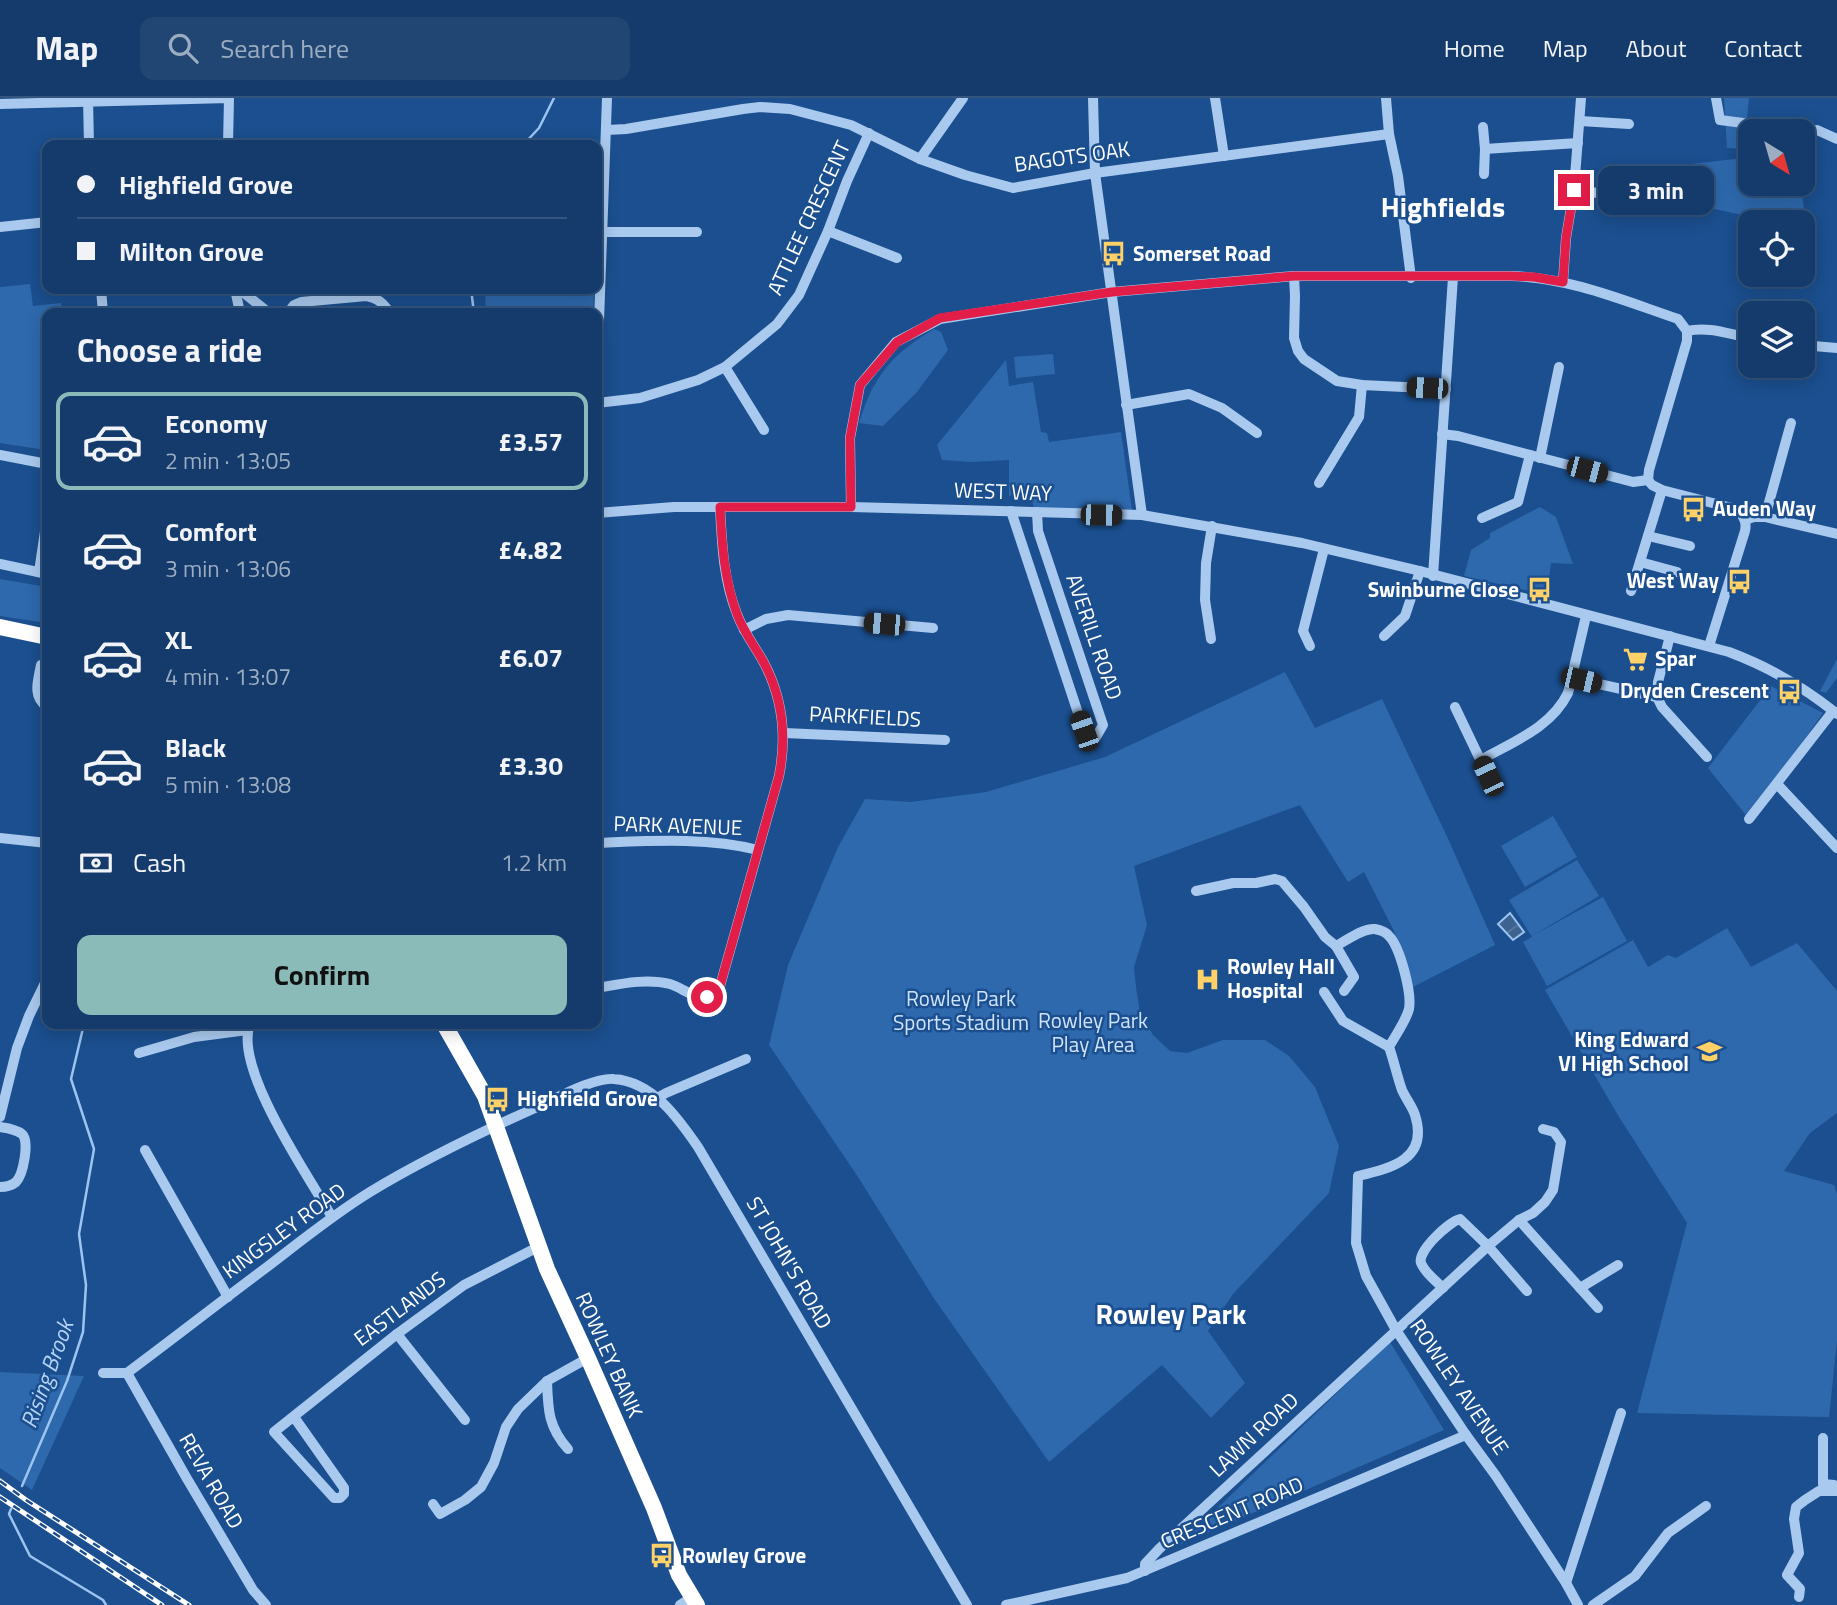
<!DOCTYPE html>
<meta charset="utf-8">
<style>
body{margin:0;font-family:"Titillium Web",sans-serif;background:#214673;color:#f1f3f6;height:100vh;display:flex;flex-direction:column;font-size:26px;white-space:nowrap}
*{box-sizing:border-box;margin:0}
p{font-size:23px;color:#9dadc1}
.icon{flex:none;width:38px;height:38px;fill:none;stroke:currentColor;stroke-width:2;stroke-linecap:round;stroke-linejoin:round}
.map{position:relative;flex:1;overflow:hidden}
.sheet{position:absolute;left:42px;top:210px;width:560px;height:721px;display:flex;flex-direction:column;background:#143b6b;border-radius:14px;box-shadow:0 4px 18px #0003,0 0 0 2px #33557e}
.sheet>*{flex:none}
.top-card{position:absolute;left:42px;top:42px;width:560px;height:154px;border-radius:14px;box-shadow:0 4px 18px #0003,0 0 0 2px #33557e;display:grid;align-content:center;height:154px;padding:0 35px;background:#143b6b}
.needle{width:46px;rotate:143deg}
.buttons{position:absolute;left:1738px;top:21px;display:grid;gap:14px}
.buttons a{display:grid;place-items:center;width:77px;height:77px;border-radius:14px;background:#143b6b;box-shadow:0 4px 18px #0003,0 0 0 2px #33557e;font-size:35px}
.end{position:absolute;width:32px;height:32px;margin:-16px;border:9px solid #e11d48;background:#fff;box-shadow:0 0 0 4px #fff}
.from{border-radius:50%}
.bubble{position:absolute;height:49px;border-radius:14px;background:#143b6b;box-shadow:0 4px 18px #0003,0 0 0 2px #33557e;font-size:23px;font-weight:700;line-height:49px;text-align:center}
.car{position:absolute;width:21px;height:42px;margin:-21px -10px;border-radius:9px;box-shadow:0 0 5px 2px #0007;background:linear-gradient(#222 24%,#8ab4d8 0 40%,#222 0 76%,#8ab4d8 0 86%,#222 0)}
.top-card b{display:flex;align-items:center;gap:24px;height:66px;font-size:26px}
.top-card b+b{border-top:2px solid #33557e}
.top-card i{width:18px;height:18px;background:#f1f3f6}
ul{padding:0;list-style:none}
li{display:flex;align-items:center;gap:21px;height:98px;margin:0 14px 10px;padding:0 21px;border:4px solid transparent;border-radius:14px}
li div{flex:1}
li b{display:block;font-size:26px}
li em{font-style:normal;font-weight:700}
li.current{border-color:#8bbbb9}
li>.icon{width:63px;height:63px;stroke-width:1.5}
h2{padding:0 35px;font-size:32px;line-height:84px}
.pay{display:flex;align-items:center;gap:18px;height:77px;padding:0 35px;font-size:26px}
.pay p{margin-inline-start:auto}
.button{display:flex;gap:14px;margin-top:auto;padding:14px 35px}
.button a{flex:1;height:80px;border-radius:14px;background:#8bbbb9;color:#111;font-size:28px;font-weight:700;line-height:80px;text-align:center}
header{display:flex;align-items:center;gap:42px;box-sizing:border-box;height:98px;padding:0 35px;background:#143b6b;border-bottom:2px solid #33557e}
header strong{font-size:33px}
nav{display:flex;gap:38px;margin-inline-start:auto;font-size:24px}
.search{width:490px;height:63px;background:#214673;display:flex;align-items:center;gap:18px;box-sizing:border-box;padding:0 24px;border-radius:14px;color:#9dadc1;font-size:26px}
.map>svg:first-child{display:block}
.green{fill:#2e69ad}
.water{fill:url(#water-waves);stroke:#9cc4f0;stroke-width:2}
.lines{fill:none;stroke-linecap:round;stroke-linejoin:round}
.stream{stroke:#9cc4f0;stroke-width:2.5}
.minor{stroke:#a9c9ee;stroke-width:10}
.highway{stroke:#fff;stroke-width:16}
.rail-casing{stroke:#fff;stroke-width:5}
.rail{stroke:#1b4f8f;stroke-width:2.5;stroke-dasharray:8;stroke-linecap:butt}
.route{stroke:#e11d48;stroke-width:9}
.labels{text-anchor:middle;stroke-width:5;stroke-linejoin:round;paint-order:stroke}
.street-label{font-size:21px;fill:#fff;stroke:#1b4f8f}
.poi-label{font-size:21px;font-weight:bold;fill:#fff;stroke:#1b4f8f;text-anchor:start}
.park-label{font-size:21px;fill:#cfe3fa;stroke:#1b4f8f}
.water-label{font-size:23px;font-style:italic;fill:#b5d3f5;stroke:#1b4f8f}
.district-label{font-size:28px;font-weight:bold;fill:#fff;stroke:#1b4f8f}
</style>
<header>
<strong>Map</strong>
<div class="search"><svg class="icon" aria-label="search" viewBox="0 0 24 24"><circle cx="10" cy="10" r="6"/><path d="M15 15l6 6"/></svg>Search here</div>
<nav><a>Home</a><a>Map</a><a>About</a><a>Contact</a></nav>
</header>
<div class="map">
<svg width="1837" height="1507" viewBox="0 0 1837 1507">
<defs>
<pattern id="water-waves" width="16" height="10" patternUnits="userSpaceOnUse" patternTransform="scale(1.75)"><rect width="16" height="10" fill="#3c6290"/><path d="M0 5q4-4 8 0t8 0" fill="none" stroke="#597aa1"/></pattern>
</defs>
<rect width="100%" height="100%" fill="#1b4f8f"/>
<g class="green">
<polygon points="1724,0 1749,0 1744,51 1727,50"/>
<polygon points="1735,61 1750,66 1750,86 1801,86 1806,130 1803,130 1802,124 1777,124 1685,105 1692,66"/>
<polygon points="30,186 33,208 61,205 62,215 47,215 47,300 43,301 45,352 0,345 0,189"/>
<polygon points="485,191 594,191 593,215 486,215"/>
<path d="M 934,231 L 941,234 L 948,252 L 917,294 L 883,328 L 859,325 C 873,278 892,256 934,231 Z"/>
<polygon points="1053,256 1055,276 1016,280 1014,259"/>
<polygon points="1006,262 1009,288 1033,284 1041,334 1047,335 1049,344 1121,334 1132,412 1034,410 1031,400 1017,396 1009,398 1009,362 971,364 942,362 937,347"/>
<polygon points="1540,409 1556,419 1573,466 1551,465 1547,497 1464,478 1471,452 1490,440 1490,435"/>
<polygon points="0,481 47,489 47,525 0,518"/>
<polygon points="1837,561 1837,580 1826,595 1820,593"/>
<polygon points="1285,574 1315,630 1382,601 1450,745 1495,847 1411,890 1394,833 1364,774 1348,784 1300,707 1134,768 1147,827 1134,869 1136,889 1140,915 1153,937 1170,953 1187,955 1223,942 1265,942 1289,958 1315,989 1339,1048 1329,1095 1233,1196 1208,1233 1245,1285 1211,1320 1162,1267 1049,1364 933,1199 858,1079 769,947 788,867 838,749 865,701 911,704 986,694 1105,659"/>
<polygon points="1771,588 1823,615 1749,721 1708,670"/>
<polygon points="1553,718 1577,759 1525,789 1501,748"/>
<polygon points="1577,762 1599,798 1532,838 1603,799 1627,843 1547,888 1523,844 1532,839 1509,802"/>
<polygon points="1727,830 1751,869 1797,845 1837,893 1837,1015 1810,1035 1784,1073 1834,1087 1837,1096 1837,1243 1829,1319 1637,1315 1687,1125 1619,1019 1545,892 1633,842 1648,869 1668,857 1676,860"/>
<polygon points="1390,1244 1444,1332 1179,1447"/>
<polygon points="0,1274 84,1278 32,1392 0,1370"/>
</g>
<polygon class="water" points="1510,815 1524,834 1513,842 1498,826"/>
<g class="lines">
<g class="stream">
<polyline points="523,47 539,30 554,0"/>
<polyline points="471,191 474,215"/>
<polyline points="22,1388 67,1283 83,1234 86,1187 79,1136 94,1051 71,981 84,926"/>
<polyline points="11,1411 9,1416 30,1458 103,1502 106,1507"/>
</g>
<g class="minor">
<polyline points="88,0 89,47"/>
<polyline points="1093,0 1095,75 1142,417"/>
<polyline points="1215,0 1224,58"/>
<polyline points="1386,0 1389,36 1398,78 1411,180"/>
<polyline points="1716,0 1720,22 1743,25"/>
<polyline points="0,6 229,0 228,47"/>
<polyline points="1580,23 1629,26"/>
<polyline points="1483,29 1485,51"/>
<polyline points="607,32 626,31 743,11 760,9 790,11 851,27 920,61 965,77 1013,90 1095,75 1389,36"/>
<polyline points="1817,32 1837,41"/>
<polyline points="920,61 963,0"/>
<polyline points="1484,76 1485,51 1578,45"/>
<polyline points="1574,92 1677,105"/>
<polyline points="0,129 47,124"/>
<polyline points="828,133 897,160"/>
<polyline points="603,134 697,134"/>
<polyline points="1294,178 1295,198 1294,240 1298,253 1304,261 1337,283 1362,287 1446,291"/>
<polyline points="1563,184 1566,140 1574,92 1581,0"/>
<polyline points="101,191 103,215"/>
<polyline points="235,191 240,215"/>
<polyline points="239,191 269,215"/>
<path d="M 288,215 L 294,207 L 301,204 L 366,198 C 378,200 383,205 390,215"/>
<path d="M 1687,233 C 1709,228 1728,236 1750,240"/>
<polyline points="1802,247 1837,250"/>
<polyline points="725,269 764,332"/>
<polyline points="597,279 607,0"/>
<polyline points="597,305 640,300 698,282 725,269 777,226 799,197 828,133 847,83 869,35"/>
<polyline points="1126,307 1189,296 1222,310 1257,335"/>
<polyline points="1442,336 1458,338 1633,384 1648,382"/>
<polyline points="0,357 47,366"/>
<polyline points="1540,360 1559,269"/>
<path d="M 1648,382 L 1652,387 L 1662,392 L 1736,411 C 1744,417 1747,424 1745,433 L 1709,548"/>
<polyline points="1648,382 1649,372 1687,243 1687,233"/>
<polyline points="1319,385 1359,319 1362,287"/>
<path d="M 851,409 L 850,340 L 860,287 L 896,244 L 940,221 L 1112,194 L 1294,178 L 1511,178 C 1571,180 1622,202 1678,221 L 1687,233"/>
<polyline points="1011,413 1084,633 1087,636 1096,639 1103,627 1038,433 1037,414"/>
<path d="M 597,415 L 674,409 L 851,409 L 1142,417 L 1302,445 L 1420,473 L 1729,554 C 1769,569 1804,589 1837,616"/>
<polyline points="1765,419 1791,325"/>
<polyline points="1482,420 1518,404 1530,357"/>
<polyline points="1745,422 1754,419 1765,419 1837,436"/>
<polyline points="1648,438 1690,448"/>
<polyline points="1640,464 1677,474"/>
<polyline points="0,466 47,476"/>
<polyline points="39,474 47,420"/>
<polyline points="1433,478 1453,179"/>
<polyline points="1631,493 1662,392"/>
<polyline points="744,532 766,521 788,517 933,530"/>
<polyline points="1384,538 1405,518 1420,473"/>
<polyline points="1670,538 1658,584 1657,599 1662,609 1707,659"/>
<polyline points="1211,541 1205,502 1206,465 1212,428"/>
<polyline points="1310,548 1303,533 1324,451"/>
<path d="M 41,567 C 38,583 32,598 47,609"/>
<polyline points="1581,582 1657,599"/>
<polyline points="1455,609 1488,678"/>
<polyline points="784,635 945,642"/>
<path d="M 1481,662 C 1512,644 1551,630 1568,595 L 1586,518"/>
<polyline points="1777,686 1837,750"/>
<polyline points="1749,721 1833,613"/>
<polyline points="0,740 47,745"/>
<path d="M 597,745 C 650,743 706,739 758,752"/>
<polyline points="1196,793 1233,785 1256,785 1275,781 1282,783 1304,809 1325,839 1336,848"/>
<path d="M 597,890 C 620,886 646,880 670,886 C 680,889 691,898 701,899 C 709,900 715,895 720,888 L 779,678 C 787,638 783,600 763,563 C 754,547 743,533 737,516 C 723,481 722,446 720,409"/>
<path d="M 1344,893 L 1354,879 L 1336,848 C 1346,843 1362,830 1375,831 C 1380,832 1386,834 1389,838 C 1400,849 1412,895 1409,911 C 1406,923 1395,938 1389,949 C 1394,963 1397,978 1402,992 C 1406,1001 1412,1008 1415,1017 C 1429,1061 1392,1070 1358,1078 L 1356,1145 L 1366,1178 L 1396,1232 L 1466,1337 L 1496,1378 L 1566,1485 L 1578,1507"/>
<polyline points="1324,894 1343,923 1389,949"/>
<path d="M 250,926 C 233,970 309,1079 332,1119"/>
<polyline points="139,955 194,939 247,932"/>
<polyline points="657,1000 666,995 746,961"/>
<polyline points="0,1019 17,950 29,918 47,881"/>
<path d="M 0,1029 C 7,1030 16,1031 22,1036 C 30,1043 23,1077 16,1084 C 11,1088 5,1089 0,1089"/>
<polyline points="145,1052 228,1199"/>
<polyline points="1519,1122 1598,1210"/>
<path d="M 1443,1190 C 1436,1183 1425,1175 1421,1165 C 1417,1153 1449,1124 1460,1121 L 1488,1148 L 1527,1193"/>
<polyline points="1580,1190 1618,1167"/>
<polyline points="397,1236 465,1322"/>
<path d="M 103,1275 L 127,1275 C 174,1240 220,1204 267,1169 C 301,1143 334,1116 370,1094 C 423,1062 479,1035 535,1010 C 555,1001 594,979 614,981 C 653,984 678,1020 698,1049 L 967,1507"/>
<polyline points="127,1275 186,1379 253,1492 266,1507"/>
<path d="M 547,1283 C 548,1311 548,1329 568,1351"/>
<polyline points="294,1319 344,1390 344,1396 340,1400 334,1400 274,1334 397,1236 464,1187 538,1149"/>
<polyline points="1823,1340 1823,1386 1834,1387"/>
<polyline points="433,1406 440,1416 465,1402 481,1389 494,1365 506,1329 518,1311 547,1283 588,1260"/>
<polyline points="1145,1473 1145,1466 1159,1451 1488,1148 1519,1122 1533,1115 1545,1104 1553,1092 1561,1044 1554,1034 1543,1031"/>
<polyline points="1566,1485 1621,1315"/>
<polyline points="1799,1499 1800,1491 1787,1477 1799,1455 1794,1421 1796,1409 1805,1402 1819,1393 1837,1393"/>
<polyline points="680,1507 691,1500"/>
<polyline points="1006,1507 1127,1480 1466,1337"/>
<polyline points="1593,1507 1635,1478 1668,1435 1706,1408"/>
</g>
<g class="highway">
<polyline points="0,529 47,539"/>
<polyline points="444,926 485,998 547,1171 588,1260 654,1410 679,1477 697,1507"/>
</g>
<defs>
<g id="rail">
<polyline points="0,1383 26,1402 189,1507"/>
<polyline points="0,1399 162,1507"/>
</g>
</defs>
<use href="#rail" class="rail-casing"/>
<use href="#rail" class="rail"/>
</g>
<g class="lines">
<path class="route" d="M 707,899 L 716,893 L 720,888 L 779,678 C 787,638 783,600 763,563 C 754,547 743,533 737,516 C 724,481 722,446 720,409 L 851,409 L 850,340 L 860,287 L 897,244 L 940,220 L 1112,194 L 1294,178 L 1511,178 L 1534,179 L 1563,184 L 1566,140 L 1574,92"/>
</g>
<defs>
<symbol id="bus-bare" viewBox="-9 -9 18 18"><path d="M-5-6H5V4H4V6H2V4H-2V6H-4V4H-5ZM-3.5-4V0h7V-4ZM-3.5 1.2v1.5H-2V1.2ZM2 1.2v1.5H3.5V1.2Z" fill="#ffd166" stroke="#1b4f8f" stroke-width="2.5" paint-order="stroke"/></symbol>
<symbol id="supermarket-bare" viewBox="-9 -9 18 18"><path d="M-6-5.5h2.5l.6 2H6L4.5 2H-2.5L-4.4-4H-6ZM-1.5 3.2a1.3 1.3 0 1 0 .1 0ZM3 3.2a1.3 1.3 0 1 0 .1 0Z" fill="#ffd166" stroke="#1b4f8f" stroke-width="2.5" paint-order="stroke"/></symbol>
<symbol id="hospital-bare" viewBox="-9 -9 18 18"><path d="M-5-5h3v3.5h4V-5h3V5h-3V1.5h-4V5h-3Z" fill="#ffd166" stroke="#1b4f8f" stroke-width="2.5" paint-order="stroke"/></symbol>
<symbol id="school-bare" viewBox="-9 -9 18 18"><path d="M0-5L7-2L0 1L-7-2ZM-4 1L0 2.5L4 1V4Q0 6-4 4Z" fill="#ffd166" stroke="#1b4f8f" stroke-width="2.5" paint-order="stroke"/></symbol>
</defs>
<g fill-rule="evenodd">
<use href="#bus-bare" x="1096" y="138" width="35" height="35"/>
<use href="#bus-bare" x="1676" y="394" width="35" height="35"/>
<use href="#bus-bare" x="1722" y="466" width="35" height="35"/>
<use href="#bus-bare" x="1522" y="474" width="35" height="35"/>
<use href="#supermarket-bare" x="1618" y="544" width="35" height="35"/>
<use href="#bus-bare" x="1772" y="576" width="35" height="35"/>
<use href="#hospital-bare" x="1190" y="864" width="35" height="35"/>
<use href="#school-bare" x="1692" y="936" width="35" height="35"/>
<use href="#bus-bare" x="480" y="984" width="35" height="35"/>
<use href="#bus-bare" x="644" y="1440" width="35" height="35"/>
</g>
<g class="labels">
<g class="street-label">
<text transform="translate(1072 59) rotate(-8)" y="7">BAGOTS OAK</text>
<text transform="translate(809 120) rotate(-65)" y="7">ATTLEE CRESCENT</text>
<text transform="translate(1003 394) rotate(2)" y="7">WEST WAY</text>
<text transform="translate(1094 539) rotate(71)" y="7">AVERILL ROAD</text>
<text transform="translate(865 619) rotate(3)" y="7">PARKFIELDS</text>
<text transform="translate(678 728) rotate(2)" y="7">PARK AVENUE</text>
<text transform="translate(284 1133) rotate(-36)" y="7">KINGSLEY ROAD</text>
<text transform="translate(789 1165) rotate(60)" y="7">ST JOHN'S ROAD</text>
<text transform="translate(400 1211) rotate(-37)" y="7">EASTLANDS</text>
<text transform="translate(609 1257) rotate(66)" y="7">ROWLEY BANK</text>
<text transform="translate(1459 1289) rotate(56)" y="7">ROWLEY AVENUE</text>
<text transform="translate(1254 1337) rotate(-43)" y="7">LAWN ROAD</text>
<text transform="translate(211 1383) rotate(60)" y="7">REVA ROAD</text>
<text transform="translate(1232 1415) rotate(-23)" y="7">CRESCENT ROAD</text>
</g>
<g class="poi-label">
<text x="1133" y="163">Somerset Road</text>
<text x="1713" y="418">Auden Way</text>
<text x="1719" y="490" text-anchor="end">West Way</text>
<text x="1519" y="499" text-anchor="end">Swinburne Close</text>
<text x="1655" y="568">Spar</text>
<text x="1769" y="600" text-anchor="end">Dryden Crescent</text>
<text x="1227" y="876">Rowley Hall<tspan x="1227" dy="24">Hospital</tspan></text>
<text x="1689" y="949" text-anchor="end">King Edward<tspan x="1689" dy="24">VI High School</tspan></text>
<text x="517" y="1008">Highfield Grove</text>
<text x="682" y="1465">Rowley Grove</text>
</g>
<g class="park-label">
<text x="961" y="908">Rowley Park<tspan x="961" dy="24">Sports Stadium</tspan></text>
<text x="1093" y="930">Rowley Park<tspan x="1093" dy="24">Play Area</tspan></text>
</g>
<g class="water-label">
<text transform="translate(47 1276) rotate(-70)" y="8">Rising Brook</text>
</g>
<g class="district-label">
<text x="1443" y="119">Highfields</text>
<text x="1171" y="1226">Rowley Park</text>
</g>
</g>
</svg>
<div class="buttons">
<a><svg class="needle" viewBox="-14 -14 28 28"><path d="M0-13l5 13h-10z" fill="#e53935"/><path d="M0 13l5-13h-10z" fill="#9dadc1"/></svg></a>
<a><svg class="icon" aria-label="locate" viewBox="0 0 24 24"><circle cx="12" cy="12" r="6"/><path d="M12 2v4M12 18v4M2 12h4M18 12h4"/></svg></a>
<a><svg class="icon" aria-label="layers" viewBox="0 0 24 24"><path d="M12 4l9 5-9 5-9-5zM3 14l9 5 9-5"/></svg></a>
</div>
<i class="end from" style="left:707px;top:899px"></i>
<i class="end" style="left:1574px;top:92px"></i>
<div class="bubble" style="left:1598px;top:68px;width:116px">3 min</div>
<i class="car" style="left:1427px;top:290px;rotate:273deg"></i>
<i class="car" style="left:1587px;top:372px;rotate:105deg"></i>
<i class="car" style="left:1101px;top:417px;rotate:91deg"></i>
<i class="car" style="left:884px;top:526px;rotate:275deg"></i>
<i class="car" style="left:1581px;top:582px;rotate:103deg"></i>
<i class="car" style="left:1084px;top:633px;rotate:341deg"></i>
<i class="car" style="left:1488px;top:678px;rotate:335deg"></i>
<div class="top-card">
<b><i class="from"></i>Highfield Grove</b>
<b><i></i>Milton Grove</b>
</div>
<section class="sheet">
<h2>Choose a ride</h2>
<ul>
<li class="current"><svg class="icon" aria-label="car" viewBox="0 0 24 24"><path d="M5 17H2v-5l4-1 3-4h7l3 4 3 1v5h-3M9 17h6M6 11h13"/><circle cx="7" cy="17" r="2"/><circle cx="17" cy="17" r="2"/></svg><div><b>Economy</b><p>2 min · 13:05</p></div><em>£3.57</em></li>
<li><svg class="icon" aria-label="car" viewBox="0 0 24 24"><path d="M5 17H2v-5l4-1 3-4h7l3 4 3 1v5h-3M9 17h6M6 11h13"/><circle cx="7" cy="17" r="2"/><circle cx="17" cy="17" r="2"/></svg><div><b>Comfort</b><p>3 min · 13:06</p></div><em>£4.82</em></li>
<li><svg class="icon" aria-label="car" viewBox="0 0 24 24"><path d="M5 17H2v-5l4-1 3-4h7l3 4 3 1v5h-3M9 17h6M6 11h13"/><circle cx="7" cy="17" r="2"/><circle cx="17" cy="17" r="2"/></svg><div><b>XL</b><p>4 min · 13:07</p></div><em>£6.07</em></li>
<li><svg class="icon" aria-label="car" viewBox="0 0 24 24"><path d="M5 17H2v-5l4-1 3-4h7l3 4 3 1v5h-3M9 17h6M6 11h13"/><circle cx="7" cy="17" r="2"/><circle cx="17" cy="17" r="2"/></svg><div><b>Black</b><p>5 min · 13:08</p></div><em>£3.30</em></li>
</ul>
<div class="pay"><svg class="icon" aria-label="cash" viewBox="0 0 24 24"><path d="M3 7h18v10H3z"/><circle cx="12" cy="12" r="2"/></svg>Cash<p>1.2 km</p></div>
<div class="button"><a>Confirm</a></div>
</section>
</div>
